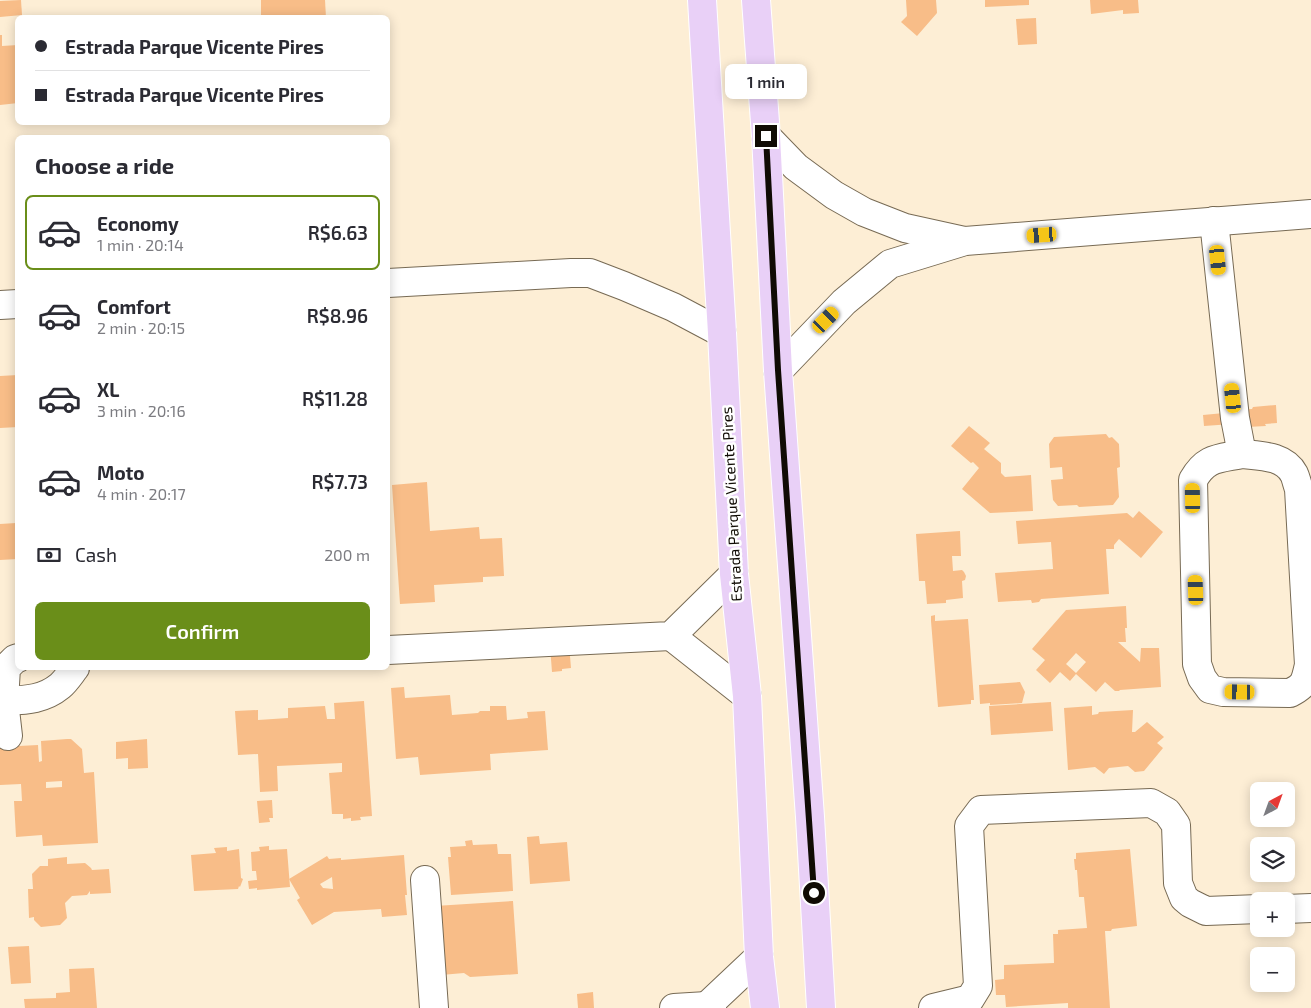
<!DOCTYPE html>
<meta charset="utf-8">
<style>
body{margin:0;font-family:"Exo 2",sans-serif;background:#f7f7f7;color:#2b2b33;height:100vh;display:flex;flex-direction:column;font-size:19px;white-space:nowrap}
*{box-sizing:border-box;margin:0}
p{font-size:16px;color:#7c7c81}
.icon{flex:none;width:28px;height:28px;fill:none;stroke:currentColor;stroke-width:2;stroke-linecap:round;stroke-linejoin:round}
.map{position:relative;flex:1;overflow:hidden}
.details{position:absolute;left:15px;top:135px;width:375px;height:535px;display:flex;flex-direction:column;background:#fff;border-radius:8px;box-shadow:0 2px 12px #0003}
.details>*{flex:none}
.banner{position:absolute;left:15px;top:15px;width:375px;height:110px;border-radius:8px;box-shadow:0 2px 12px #0003;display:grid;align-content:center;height:110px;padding:0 20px;background:#fff}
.needle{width:32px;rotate:41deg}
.buttons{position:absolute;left:1250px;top:782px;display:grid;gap:10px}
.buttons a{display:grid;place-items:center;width:45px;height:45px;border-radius:8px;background:#fff;box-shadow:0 2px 12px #0003;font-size:25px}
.end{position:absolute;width:22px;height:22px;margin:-11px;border:6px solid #100b04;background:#fff;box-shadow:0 0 0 2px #fff}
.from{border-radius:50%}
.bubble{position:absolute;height:35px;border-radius:8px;background:#fff;box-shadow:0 2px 12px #0003;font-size:16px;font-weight:600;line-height:35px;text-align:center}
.car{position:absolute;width:15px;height:30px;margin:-15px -8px;border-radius:6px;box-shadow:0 0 4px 1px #0007;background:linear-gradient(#f5c518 24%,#345 0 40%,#f5c518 0 76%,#345 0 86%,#f5c518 0)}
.banner b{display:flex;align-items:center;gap:18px;height:48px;font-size:19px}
.banner b+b{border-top:1px solid #e1e1e2}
.banner i{width:12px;height:12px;background:#2b2b33}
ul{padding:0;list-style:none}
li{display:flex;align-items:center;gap:15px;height:75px;margin:0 10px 8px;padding:0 10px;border:2px solid transparent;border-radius:8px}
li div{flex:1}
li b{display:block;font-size:19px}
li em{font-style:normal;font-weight:600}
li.active{border-color:#6a8e19}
li>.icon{width:45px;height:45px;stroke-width:1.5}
h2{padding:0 20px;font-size:22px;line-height:60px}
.pay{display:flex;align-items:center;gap:12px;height:55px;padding:0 20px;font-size:19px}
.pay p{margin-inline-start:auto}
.primary-button{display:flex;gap:10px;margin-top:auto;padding:10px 20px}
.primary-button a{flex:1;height:58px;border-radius:8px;background:#6a8e19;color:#fff;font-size:20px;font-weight:600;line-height:58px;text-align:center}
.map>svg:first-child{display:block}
.building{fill:#f8bd88;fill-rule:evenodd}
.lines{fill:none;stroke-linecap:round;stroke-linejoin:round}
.minor-casing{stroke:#776a54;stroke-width:30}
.major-casing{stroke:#fff;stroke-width:30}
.minor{stroke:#fff;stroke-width:28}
.major{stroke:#e9d0f7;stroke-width:28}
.route{stroke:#100b04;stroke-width:6}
.labels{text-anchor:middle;stroke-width:5;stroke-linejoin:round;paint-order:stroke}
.street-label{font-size:15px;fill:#100b04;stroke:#fff}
</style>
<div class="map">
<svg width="1311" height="1008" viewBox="0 0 1311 1008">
<rect width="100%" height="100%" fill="#fdeed5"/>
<g class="building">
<polygon points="21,0 22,15 0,17 0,1"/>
<polygon points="261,0 325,0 326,18 261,18"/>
<polygon points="906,0 936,0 937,13 917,36 901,22 907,16"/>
<polygon points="985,0 1029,0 1029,5 985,7"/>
<polygon points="1090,0 1138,0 1139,13 1123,14 1123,10 1091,14"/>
<polygon points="1036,18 1037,44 1018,45 1016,19"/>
<polygon points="0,35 2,35 2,46 18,45 18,103 0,105"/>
<polygon points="18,375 18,427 0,428 0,376"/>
<polygon points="1276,405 1277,423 1265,424 1266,426 1247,427 1246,423 1204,426 1203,415 1224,413 1235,410 1252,409 1253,407"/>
<polygon points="969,426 990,443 984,449 1001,463 1001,473 1005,477 1031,475 1033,511 990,513 962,489 979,468 973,462 971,463 951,446"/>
<polygon points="1106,434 1109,438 1112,437 1119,444 1120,467 1117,468 1119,497 1113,505 1079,507 1077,505 1058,506 1053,500 1051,480 1063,479 1062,467 1050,468 1049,444 1054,437"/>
<polygon points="427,482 430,531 479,527 480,539 502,538 504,576 483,577 483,582 434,585 435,602 400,604 392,485"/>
<polygon points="1139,511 1163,532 1141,558 1119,539 1114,545 1114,549 1106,549 1109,594 1041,599 1039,602 1032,603 1031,600 998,602 995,573 1053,569 1051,542 1018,544 1016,521 1127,513 1133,518"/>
<polygon points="18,515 18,559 0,560 0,524 16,523 15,516"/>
<polygon points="960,531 961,556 952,556 953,571 962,570 964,572 966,576 965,580 962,581 963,598 946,600 946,603 927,604 925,581 919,581 916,534"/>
<path d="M 1126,606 L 1127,628 L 1125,628 L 1126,642 L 1118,642 L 1140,662 L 1141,648 L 1159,648 L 1161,687 L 1120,690 L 1119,691 L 1115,691 L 1105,682 L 1096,692 L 1076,674 L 1070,681 L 1060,672 L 1050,683 L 1036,670 L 1045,660 L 1032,649 L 1066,610 ZM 1076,653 L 1086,662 L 1076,673 L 1066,664 Z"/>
<polygon points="935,615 935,621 968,619 974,700 971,700 971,704 938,707 931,621 931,616"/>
<polygon points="569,644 571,668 562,669 562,671 552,672 550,646"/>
<polygon points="1020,682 1025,692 1022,703 990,705 990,703 980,704 979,685"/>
<polygon points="404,687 405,698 450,695 452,715 478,713 480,711 490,711 490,706 506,706 507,720 528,718 527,712 545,711 548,750 490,754 491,770 420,775 418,757 396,759 391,688"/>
<polygon points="364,701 372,816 360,817 361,820 351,821 351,818 343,819 343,814 332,814 329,773 342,772 342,763 277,766 278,791 260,792 258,754 238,755 235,711 258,710 258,720 288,718 288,708 325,706 327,719 335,719 334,703"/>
<polygon points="1051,702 1053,731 991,735 989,706"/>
<polygon points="1092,706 1092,715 1098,714 1099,712 1133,710 1132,732 1135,732 1147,722 1164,737 1157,743 1163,748 1144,771 1135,772 1128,766 1109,768 1104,774 1095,767 1068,770 1064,708"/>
<path d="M 67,739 L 71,739 L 82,749 L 84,773 L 94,772 L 98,843 L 43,846 L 42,835 L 16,837 L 14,801 L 22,801 L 21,784 L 0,785 L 0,747 L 38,745 L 39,762 L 42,761 L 41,741 ZM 62,781 L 62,787 L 46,788 L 46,782 Z"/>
<polygon points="147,739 148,768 128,769 128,758 116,759 116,742"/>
<polygon points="272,800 273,818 269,818 270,822 259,823 257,801"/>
<polygon points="539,836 540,844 567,842 570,881 530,884 527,837"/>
<polygon points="472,840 473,845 497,844 498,854 511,854 513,891 451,895 448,857 451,857 450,847 466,846 465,841"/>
<polygon points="269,846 269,850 287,849 290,887 257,890 257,888 249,889 248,881 257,880 256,871 252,871 251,852 260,851 259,847"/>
<polygon points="227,847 227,851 239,849 241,878 243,879 240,887 239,886 238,889 194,891 191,855 216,853 214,848"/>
<polygon points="1130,849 1137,926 1112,929 1111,931 1105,931 1110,1008 1068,1008 1068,1003 1006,1007 1005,995 996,995 995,980 1004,979 1004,965 1054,963 1053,934 1058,934 1058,930 1087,928 1084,897 1079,897 1077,870 1075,870 1074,859 1076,859 1076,853"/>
<path d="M 404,855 L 407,895 L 405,895 L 407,915 L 382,917 L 381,909 L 334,912 L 312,925 L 297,900 L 300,898 L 289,879 L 327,856 L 329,859 L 341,858 L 341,860 ZM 332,877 L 333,889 L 323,888 L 320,884 Z"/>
<polygon points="67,857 67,864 85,863 91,868 92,870 109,869 111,893 90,894 90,891 87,895 72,896 65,903 67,918 60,925 41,927 34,920 34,917 29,918 28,889 33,889 32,874 40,866 48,866 48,859"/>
<polygon points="513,901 518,974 470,977 464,973 441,975 435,906"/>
<polygon points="29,946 31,983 11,984 8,947"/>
<polygon points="94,968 97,1008 25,1008 24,999 56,998 56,993 70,992 69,969"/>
<polygon points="593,992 594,1008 578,1008 577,994"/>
</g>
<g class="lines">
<defs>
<g id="minor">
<polyline points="766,136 796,167 834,195 864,212 905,228 964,241"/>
<polyline points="1214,221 1235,418 1242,454"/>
<polyline points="388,283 571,273 590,273 624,286 673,307 722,333"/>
<polyline points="0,305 18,304"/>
<polyline points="778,371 844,302 890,264 965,241 1311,214"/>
<path d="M 1242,454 C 1259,456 1284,455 1294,474 C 1296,478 1297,484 1299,489 L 1309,665 C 1305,681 1306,685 1290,693 L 1223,692 L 1210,689 L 1202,678 L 1197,664 L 1193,480 C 1206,457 1218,459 1242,454 Z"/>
<polyline points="671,636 747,696"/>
<polyline points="388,650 671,636 734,574"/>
<path d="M 4,701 C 25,700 43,700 60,686 C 66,681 71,673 75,668"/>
<polyline points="8,736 4,701 6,668 15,659 18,658"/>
<polyline points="425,880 434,1008"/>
<polyline points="1286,909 1311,908"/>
<polyline points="707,1006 759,957"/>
<polyline points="674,1008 707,1006 712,1008"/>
<polyline points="933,1008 970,999 978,986 969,826 981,810 1151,803 1167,812 1176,825 1178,883 1184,898 1190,903 1206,911 1259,909"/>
</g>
<g id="major">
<polyline points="702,0 722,333 734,574 747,696 759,957 765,1008"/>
<polyline points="756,0 766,136 778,371 810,817 821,1008"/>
</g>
</defs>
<use href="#minor" class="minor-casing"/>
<use href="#major" class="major-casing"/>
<use href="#minor" class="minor"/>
<use href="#major" class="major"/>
</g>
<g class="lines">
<polyline class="route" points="766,136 778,370 814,893"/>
</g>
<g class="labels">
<g class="street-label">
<text transform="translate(732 504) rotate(-93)" y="5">Estrada Parque Vicente Pires</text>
</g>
</g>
</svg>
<div class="buttons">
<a><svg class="needle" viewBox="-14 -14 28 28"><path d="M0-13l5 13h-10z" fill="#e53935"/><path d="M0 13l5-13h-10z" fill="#7c7c81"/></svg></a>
<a><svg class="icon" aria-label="layers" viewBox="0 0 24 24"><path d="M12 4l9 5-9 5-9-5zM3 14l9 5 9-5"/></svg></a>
<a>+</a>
<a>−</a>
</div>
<i class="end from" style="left:814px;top:893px"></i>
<i class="end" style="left:766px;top:136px"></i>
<div class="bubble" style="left:725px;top:64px;width:82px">1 min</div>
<i class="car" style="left:1042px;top:235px;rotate:266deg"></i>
<i class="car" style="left:1218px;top:260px;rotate:174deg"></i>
<i class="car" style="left:826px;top:320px;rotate:45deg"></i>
<i class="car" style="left:1233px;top:398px;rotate:354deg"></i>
<i class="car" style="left:1193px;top:498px;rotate:359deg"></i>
<i class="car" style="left:1196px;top:590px;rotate:358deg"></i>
<i class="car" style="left:1240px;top:692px;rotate:271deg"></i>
<div class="banner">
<b><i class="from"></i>Estrada Parque Vicente Pires</b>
<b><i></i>Estrada Parque Vicente Pires</b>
</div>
<section class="details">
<h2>Choose a ride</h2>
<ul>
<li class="active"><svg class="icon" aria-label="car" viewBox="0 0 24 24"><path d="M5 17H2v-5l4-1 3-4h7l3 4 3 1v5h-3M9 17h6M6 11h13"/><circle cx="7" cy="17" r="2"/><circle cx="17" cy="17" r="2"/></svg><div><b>Economy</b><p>1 min · 20:14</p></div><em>R$6.63</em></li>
<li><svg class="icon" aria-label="car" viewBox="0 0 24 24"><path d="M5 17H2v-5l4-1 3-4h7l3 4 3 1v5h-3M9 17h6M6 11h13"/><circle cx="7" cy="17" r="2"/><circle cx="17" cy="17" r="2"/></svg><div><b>Comfort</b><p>2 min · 20:15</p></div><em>R$8.96</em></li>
<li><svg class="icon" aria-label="car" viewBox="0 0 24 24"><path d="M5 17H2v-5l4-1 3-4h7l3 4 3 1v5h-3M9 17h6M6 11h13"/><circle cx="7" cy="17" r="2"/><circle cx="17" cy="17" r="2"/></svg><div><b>XL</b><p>3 min · 20:16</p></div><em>R$11.28</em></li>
<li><svg class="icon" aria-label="car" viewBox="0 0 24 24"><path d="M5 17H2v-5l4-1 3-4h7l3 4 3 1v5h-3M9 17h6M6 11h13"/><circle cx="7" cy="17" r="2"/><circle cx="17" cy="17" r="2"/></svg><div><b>Moto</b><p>4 min · 20:17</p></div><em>R$7.73</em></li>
</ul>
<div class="pay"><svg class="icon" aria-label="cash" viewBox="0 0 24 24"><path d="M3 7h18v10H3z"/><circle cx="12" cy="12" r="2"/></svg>Cash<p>200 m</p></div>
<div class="primary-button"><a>Confirm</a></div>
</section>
</div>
